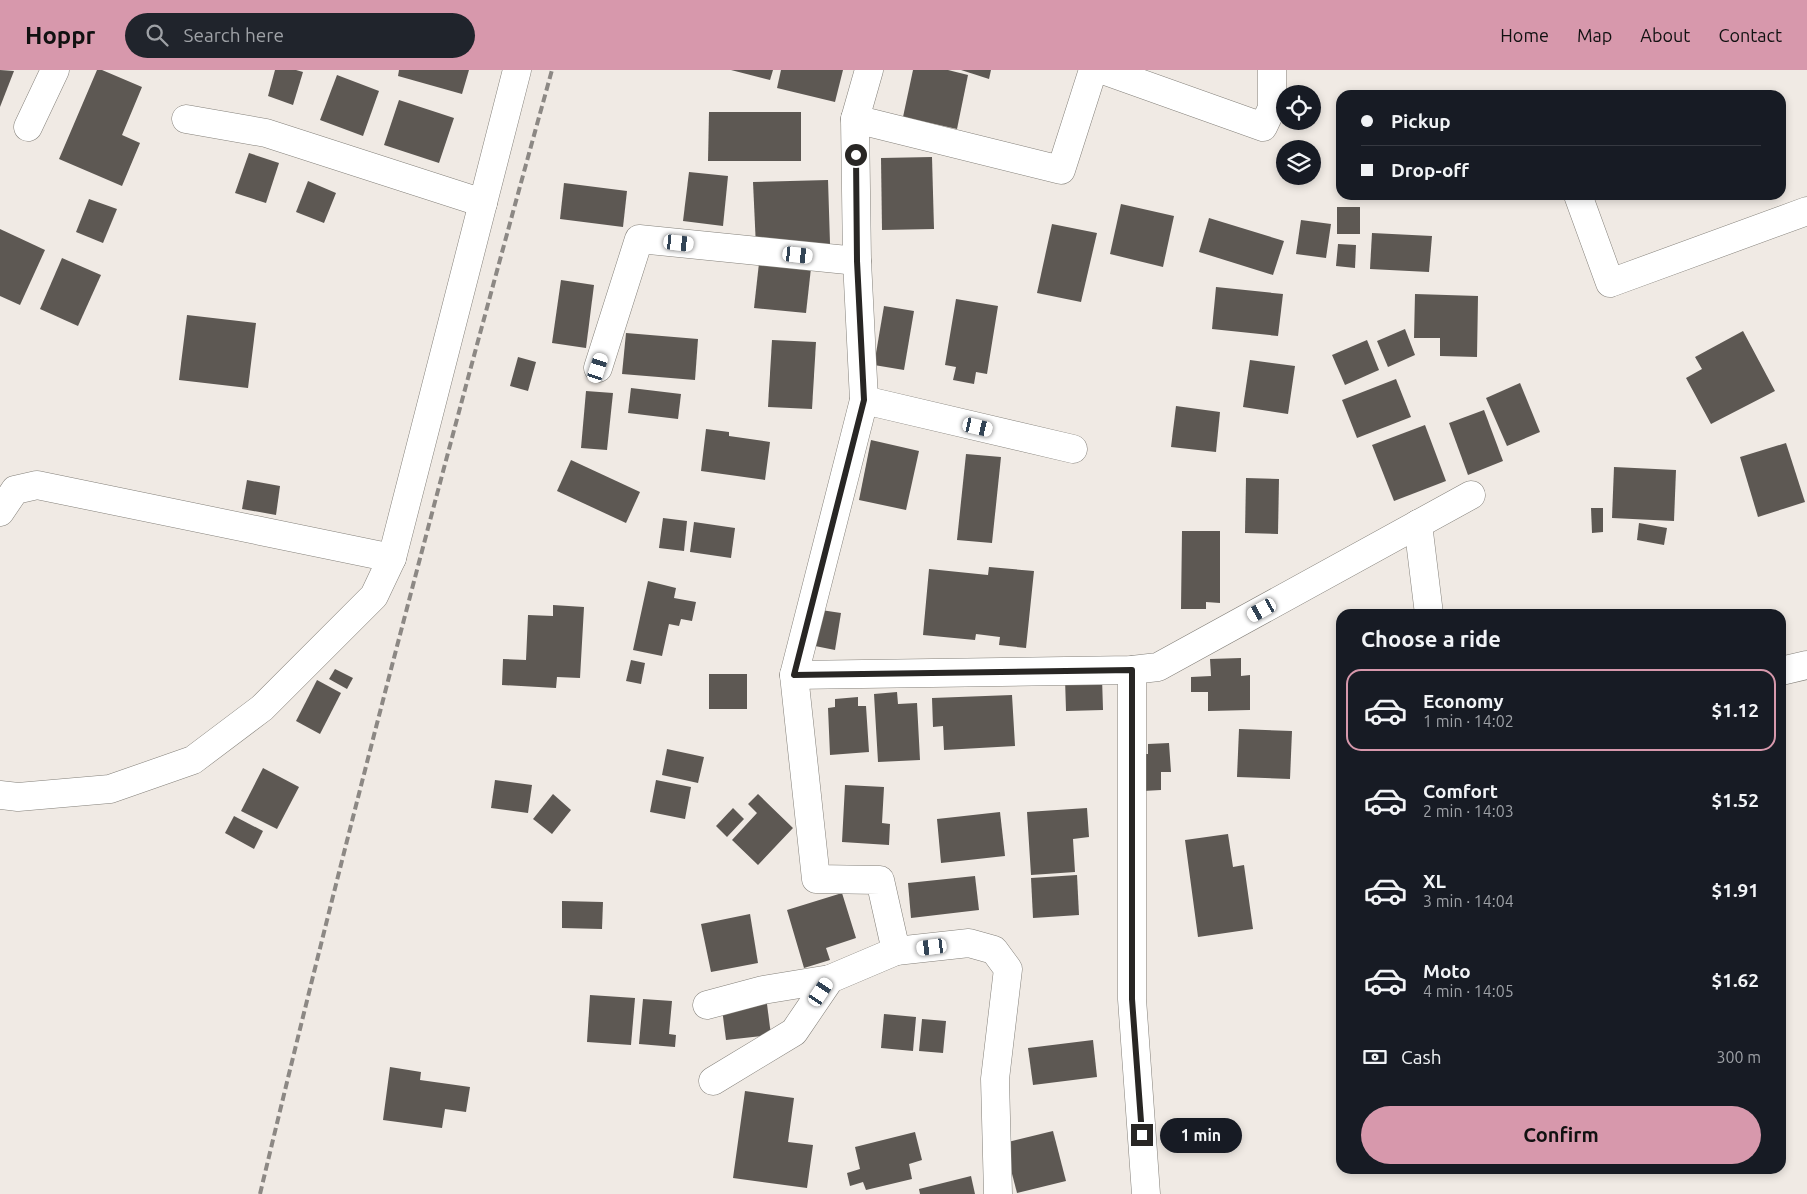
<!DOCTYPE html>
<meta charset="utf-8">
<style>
body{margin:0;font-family:Ubuntu,sans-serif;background:#20242c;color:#f1f3f6;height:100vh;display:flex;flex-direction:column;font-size:19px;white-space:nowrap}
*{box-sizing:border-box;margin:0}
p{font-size:16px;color:#9ea1a6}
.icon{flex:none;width:28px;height:28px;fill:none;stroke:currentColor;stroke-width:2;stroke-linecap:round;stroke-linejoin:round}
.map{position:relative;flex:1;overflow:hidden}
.side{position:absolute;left:1336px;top:539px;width:450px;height:565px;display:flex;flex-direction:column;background:#171b24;border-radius:15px;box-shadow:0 2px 8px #0003}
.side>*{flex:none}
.top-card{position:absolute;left:1336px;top:20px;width:450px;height:110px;border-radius:15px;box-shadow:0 2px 8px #0003;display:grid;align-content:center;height:110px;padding:0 25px;background:#171b24}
.fabs{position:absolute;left:1276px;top:15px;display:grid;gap:10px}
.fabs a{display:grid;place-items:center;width:45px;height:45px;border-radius:50%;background:#171b24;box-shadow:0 2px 8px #0003;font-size:25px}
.end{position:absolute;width:22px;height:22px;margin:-11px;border:6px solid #282624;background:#fff;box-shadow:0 0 0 2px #fff}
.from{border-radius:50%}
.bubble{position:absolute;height:35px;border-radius:18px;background:#171b24;box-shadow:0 2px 8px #0003;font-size:16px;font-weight:600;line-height:35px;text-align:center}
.car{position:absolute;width:15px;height:30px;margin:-15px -8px;border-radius:6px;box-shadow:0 0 4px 1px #0007;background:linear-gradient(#fff 24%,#345 0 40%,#fff 0 76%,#345 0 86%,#fff 0)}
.top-card b{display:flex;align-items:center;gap:18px;height:48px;font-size:19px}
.top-card b+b{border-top:1px solid #363941}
.top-card i{width:12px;height:12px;background:#f1f3f6}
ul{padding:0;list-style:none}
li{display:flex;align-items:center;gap:15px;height:82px;margin:0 10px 8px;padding:0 15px;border:2px solid transparent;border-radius:15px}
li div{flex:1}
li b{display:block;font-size:19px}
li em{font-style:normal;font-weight:600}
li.on{border-color:#d798ac}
li>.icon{width:45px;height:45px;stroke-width:1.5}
h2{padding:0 25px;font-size:22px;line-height:60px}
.pay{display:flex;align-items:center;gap:12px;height:55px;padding:0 25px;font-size:19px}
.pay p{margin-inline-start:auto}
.cta{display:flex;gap:10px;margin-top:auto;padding:10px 25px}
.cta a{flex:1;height:58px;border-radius:30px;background:#d798ac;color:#111;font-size:20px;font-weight:600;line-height:58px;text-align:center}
header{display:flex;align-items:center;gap:30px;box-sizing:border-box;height:70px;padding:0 25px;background:#d798ac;color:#111}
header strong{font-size:24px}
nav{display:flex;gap:28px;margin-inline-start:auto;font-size:18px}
.search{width:350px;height:45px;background:#20242c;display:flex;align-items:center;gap:12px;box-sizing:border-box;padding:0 18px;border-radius:28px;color:#9ea1a6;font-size:19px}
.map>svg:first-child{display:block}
.building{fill:#5d5853}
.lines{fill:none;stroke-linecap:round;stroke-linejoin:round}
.minor-casing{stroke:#84807a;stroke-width:29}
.tertiary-casing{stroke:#84807a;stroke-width:29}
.minor{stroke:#fff;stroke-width:28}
.tertiary{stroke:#fff;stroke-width:28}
.rail{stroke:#8c8884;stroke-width:4;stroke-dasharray:8 4;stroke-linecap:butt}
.route{stroke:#282624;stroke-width:6}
</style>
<header>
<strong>Hoppr</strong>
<div class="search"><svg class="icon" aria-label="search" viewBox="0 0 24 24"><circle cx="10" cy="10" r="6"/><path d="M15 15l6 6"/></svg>Search here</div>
<nav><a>Home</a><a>Map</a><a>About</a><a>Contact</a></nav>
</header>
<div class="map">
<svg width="1807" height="1124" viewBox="0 0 1807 1124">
<rect width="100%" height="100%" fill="#f0eae4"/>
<g class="building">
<polygon points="0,0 14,1 0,37"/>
<polygon points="97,0 102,0 142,17 122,65 140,73 122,116 59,89"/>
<polygon points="275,0 296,0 303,2 293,35 268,26"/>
<polygon points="399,0 469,0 462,24 398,6"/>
<polygon points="731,0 773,0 770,10"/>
<polygon points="781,0 843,0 835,32 777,18"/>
<polygon points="913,0 948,0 968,5 957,59 903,47"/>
<polygon points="961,0 991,0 989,9"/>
<polygon points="337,5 379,21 363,66 320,50"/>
<polygon points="399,30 454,48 439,93 384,75"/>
<polygon points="709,42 801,42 801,91 708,91"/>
<polygon points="249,83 279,93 266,133 235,123"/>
<polygon points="932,87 934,159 882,160 881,88"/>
<polygon points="689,102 728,106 723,156 683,151"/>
<polygon points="828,110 830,174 756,177 753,112"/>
<polygon points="308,111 336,123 324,153 296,142"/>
<polygon points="564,113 627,121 623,157 560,149"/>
<polygon points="89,129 117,139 103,173 76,162"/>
<polygon points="1121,134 1174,146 1163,197 1110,184"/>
<rect x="1337" y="137" width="23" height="27"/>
<polygon points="1209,148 1284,171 1273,205 1199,182"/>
<polygon points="1301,150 1331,154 1326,188 1296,184"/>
<polygon points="1052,154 1097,163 1081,232 1037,223"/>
<polygon points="0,159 45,180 20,235 0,226"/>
<polygon points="1372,163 1432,166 1429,202 1370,199"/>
<polygon points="1338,174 1356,175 1355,198 1336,196"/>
<polygon points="62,188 101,205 78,256 40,239"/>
<polygon points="759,193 811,198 806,243 754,238"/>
<polygon points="561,210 594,215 586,278 552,273"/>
<polygon points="1216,217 1283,224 1278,266 1212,259"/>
<polygon points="1415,224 1478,226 1477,287 1440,286 1440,268 1414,268"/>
<polygon points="956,229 998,236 987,304 976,302 974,314 953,310 956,297 945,295"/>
<polygon points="884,236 914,241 904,300 874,295"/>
<polygon points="187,245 256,253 248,318 179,310"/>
<polygon points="1405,259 1415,285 1388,297 1377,271"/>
<polygon points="1743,261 1775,321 1711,354 1686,308 1702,299 1695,287"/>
<polygon points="626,263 698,269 695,310 622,304"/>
<polygon points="772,270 816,272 812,339 768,337"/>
<polygon points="1367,270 1379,300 1345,315 1332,285"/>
<polygon points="518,287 536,292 528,321 510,316"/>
<polygon points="1250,290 1295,296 1288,344 1243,337"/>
<polygon points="1396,309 1411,347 1357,368 1342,330"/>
<polygon points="1520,313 1540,362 1507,376 1486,328"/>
<polygon points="631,318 681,324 678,349 628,343"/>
<polygon points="586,321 613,323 607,380 581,378"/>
<polygon points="1176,336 1220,342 1216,382 1171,377"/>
<polygon points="1484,340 1503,391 1468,405 1449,353"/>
<polygon points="1425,355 1446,411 1394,431 1372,375"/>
<polygon points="706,359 729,362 729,366 770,372 765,410 701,401"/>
<polygon points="871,370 919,381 906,440 859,430"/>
<polygon points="1786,373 1805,432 1758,447 1740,387"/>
<polygon points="966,384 1001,387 992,473 957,470"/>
<polygon points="571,390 640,422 626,453 557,421"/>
<polygon points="1614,397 1676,400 1674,451 1612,448"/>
<polygon points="1246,408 1279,409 1278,464 1245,463"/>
<polygon points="247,410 280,416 276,445 242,439"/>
<polygon points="1591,438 1603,438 1603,462 1592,463"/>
<polygon points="663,448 687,451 684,481 659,478"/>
<polygon points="694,452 735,458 731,488 690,482"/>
<polygon points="1639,453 1667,458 1664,475 1637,470"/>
<polygon points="1182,461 1220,461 1220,533 1206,532 1206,539 1181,539"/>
<polygon points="989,497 1034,501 1026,578 999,575 1000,567 976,564 975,570 923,565 929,499 988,505"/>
<polygon points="648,511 676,518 674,528 696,532 692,551 681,549 679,556 669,554 662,586 633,580"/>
<polygon points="553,535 584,537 580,608 557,607 556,618 502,615 503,589 526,590 528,545 553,546"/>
<polygon points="821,540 841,543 835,580 815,576"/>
<polygon points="1241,588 1241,606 1250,605 1250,640 1208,641 1208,622 1191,622 1191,607 1211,606 1210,589"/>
<polygon points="631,590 645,593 641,614 626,611"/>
<polygon points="335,599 353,608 347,619 329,609"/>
<rect x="709" y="604" width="38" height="35"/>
<polygon points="1102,608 1103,640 1066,641 1065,609"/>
<polygon points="317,610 341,623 320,664 296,651"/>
<polygon points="897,622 898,634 917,633 920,690 878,692 874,624"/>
<polygon points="1012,625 1015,676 944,680 943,656 933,657 932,628"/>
<polygon points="858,627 858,636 866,636 869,682 830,685 828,638 835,637 835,629"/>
<polygon points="1239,659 1292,661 1290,709 1237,707"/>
<polygon points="1169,673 1171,702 1161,702 1161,720 1143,721 1141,684 1148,684 1148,674"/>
<polygon points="667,679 704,687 698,713 662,705"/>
<polygon points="263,698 299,717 277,759 241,741"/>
<polygon points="495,710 532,715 528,743 491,738"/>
<polygon points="656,710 691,717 685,749 650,742"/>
<polygon points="845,715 884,717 882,753 890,754 889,775 842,772"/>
<polygon points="553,724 571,740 552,764 533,749"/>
<polygon points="758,724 793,758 758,795 732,770 757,743 748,734"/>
<polygon points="733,738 744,749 727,767 716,756"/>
<polygon points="1087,738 1089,767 1073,769 1075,802 1031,805 1027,742"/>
<polygon points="1000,742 1005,786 941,793 937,749"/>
<polygon points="234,746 263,761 254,779 225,763"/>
<polygon points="1228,764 1233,797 1244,795 1253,859 1198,867 1185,770"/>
<polygon points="1077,805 1079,845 1033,848 1031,808"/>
<polygon points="975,806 979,840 911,848 908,813"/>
<polygon points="842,823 856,868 826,878 830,890 804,898 787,840"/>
<polygon points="562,831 603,832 602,859 562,858"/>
<polygon points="750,844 758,893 711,902 701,854"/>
<polygon points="590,925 635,928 631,975 587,972"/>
<polygon points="643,929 672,931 669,964 676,965 675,977 639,974"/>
<polygon points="767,934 771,965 726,970 722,939"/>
<polygon points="884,944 916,947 913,981 881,978"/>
<polygon points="922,949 946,951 943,983 919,981"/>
<polygon points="1093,970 1097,1007 1033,1015 1028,978"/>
<polygon points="390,997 421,1002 420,1010 470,1017 466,1042 445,1039 442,1058 383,1050"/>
<polygon points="745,1021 794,1028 788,1072 813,1075 807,1118 733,1108"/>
<polygon points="1053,1061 1066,1111 1017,1123 1004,1073"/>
<polygon points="915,1062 922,1090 909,1094 912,1109 866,1120 863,1112 850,1116 847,1103 860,1099 855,1077"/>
<polygon points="971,1106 975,1124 920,1124 919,1119"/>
</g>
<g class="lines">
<defs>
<g id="minor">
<polyline points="869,0 855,49 857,191 864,330 794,605 816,809 880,810 896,881 969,873 994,880 1008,899 995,1009 998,1124"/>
<polyline points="1103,0 1263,57 1272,38 1272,0"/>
<polyline points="186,49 266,63 483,133"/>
<polyline points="855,49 1061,100 1093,0"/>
<polyline points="28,57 55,0"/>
<polyline points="1578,125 1610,213 1807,141"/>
<polyline points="598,298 639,169 857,191"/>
<polyline points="864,330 1073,379"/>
<polyline points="0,442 15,420 37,415 392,488"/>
<polyline points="1418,454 1429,544"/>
<polyline points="1132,600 1132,929 1146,1124"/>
<polyline points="1781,601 1807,595"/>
<polyline points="794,605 1132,600 1158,597 1471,425"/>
<polyline points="707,935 763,920 830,909"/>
<polyline points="713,1011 794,962 830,909 896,881"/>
</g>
<polyline id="tertiary" points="0,725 18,727 110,719 193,690 262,638 374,526 392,488 517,0"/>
</defs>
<use href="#minor" class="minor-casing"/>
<use href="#tertiary" class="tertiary-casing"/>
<use href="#minor" class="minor"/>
<use href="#tertiary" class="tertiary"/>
<path class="rail" d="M 260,1124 C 350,747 449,373 552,0"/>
</g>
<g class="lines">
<polyline class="route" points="856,85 857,191 864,330 794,605 1132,600 1132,929 1142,1065"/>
</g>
</svg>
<div class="fabs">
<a><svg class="icon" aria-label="locate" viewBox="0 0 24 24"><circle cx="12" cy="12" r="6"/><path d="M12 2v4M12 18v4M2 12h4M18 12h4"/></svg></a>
<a><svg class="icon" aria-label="layers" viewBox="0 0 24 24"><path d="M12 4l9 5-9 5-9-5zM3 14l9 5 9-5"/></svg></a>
</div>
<i class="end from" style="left:856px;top:85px"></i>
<i class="end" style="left:1142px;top:1065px"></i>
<div class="bubble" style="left:1160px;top:1048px;width:82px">1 min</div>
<i class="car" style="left:679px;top:173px;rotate:96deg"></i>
<i class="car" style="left:798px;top:185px;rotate:96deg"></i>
<i class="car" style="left:598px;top:298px;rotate:18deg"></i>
<i class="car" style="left:978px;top:357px;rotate:103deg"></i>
<i class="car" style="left:1262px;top:540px;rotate:241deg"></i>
<i class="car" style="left:932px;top:877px;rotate:263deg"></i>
<i class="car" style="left:821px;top:922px;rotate:34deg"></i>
<div class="top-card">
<b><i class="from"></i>Pickup</b>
<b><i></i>Drop-off</b>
</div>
<section class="side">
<h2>Choose a ride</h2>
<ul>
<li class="on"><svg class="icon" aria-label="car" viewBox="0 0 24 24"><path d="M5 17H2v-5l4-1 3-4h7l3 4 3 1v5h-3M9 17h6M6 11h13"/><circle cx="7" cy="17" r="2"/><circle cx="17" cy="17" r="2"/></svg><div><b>Economy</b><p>1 min · 14:02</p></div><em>$1.12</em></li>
<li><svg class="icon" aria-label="car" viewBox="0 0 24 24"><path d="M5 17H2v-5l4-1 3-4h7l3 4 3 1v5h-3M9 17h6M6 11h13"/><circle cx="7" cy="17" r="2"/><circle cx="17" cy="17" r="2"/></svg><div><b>Comfort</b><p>2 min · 14:03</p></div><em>$1.52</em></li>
<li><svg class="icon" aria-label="car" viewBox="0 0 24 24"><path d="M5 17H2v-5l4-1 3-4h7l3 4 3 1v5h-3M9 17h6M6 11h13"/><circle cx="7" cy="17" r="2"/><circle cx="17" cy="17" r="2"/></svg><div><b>XL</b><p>3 min · 14:04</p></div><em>$1.91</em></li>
<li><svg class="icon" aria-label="car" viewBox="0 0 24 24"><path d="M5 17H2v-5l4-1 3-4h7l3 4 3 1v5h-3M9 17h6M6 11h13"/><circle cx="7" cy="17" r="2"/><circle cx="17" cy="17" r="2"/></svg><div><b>Moto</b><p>4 min · 14:05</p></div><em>$1.62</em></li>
</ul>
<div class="pay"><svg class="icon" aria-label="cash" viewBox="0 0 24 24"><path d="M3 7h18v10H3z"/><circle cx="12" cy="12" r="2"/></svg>Cash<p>300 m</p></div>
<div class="cta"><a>Confirm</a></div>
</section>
</div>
